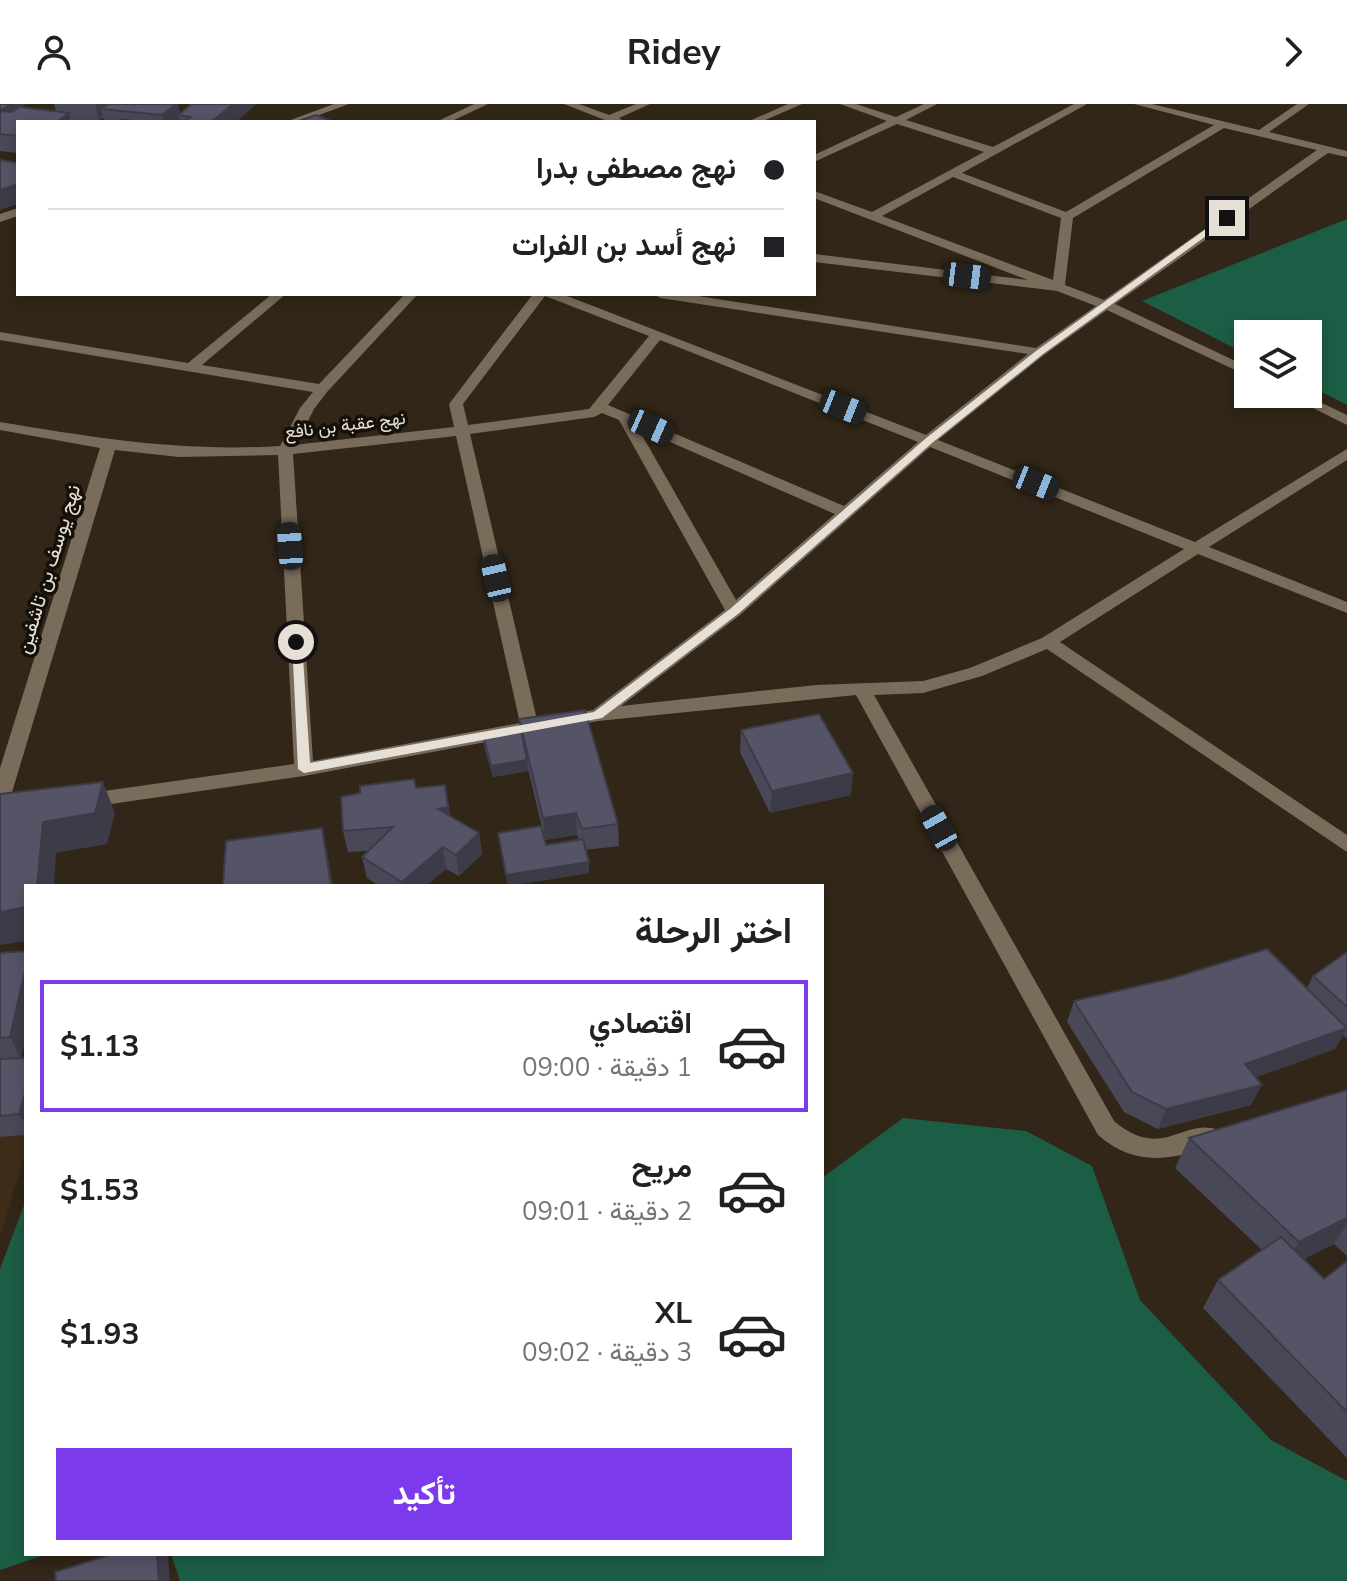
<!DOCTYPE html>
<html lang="ar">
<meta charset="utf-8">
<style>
body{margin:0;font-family:"Nunito Sans",Vazirmatn,sans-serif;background:#f6f6f6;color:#202124;direction:rtl;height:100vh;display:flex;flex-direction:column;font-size:30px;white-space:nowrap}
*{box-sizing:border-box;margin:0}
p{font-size:26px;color:#757577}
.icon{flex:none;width:44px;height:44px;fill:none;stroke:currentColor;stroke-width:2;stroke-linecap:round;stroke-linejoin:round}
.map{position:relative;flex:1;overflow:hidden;direction:ltr}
.panel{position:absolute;left:24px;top:780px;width:800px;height:672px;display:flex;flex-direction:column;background:#fff;border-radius:0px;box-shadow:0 4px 12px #0003;direction:rtl}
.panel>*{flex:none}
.guide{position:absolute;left:16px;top:16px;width:800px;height:176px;border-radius:0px;box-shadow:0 4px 12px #0003;direction:rtl;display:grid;align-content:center;height:176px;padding:0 32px;background:#fff}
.tools{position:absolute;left:1234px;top:216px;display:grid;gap:16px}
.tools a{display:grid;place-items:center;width:88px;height:88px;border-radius:0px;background:#fff;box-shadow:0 4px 12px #0003;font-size:40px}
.end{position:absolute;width:36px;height:36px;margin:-18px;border:10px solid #e6dfd5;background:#111;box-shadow:0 0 0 4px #111}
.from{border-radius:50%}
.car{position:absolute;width:24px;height:48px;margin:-24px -12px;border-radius:10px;box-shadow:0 0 6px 2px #0007;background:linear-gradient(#222 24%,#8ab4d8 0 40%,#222 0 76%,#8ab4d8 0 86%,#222 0)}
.guide b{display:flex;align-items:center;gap:28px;height:76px;font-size:30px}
.guide b+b{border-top:2px solid #e0e0e0}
.guide i{width:20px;height:20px;background:#202124}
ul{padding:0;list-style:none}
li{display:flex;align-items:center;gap:24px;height:132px;margin:0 16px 12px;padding:0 16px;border:4px solid transparent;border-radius:0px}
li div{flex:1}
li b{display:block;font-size:30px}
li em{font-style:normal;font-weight:700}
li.on{border-color:#7c3aed}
li>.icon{width:72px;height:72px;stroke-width:1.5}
h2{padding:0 32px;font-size:36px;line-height:96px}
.action{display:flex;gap:16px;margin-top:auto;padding:16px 32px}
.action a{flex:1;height:92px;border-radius:0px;background:#7c3aed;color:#fff;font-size:32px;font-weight:700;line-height:92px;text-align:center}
header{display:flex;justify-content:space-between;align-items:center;height:104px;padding:0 32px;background:#fff;font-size:36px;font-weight:700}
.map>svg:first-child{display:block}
.built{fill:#3e2e19}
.green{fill:#1c5d45}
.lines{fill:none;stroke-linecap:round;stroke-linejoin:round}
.minor{fill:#7a6c5b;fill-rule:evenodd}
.wall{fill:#494859}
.shaded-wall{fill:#3c3b48}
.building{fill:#555467;stroke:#3c3b48;stroke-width:2}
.route{fill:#e6dfd5}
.labels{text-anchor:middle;stroke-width:7;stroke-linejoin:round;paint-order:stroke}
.far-street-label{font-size:18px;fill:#e6dfd5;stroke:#151009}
.street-label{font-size:20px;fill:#e6dfd5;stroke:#151009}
</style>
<header><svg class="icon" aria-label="forward" viewBox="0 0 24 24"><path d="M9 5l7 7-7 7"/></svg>Ridey<svg class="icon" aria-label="person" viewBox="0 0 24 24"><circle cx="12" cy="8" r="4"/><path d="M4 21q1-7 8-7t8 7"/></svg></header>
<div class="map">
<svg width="1347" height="1477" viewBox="0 0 1347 1477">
<rect width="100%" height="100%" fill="#312617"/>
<polygon class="built" points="26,1031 26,1047 0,1132 0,1033"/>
<g class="green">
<polygon points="1347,115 1347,301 1308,281 1308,230 1248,230 1248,251 1142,197"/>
<polygon points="903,1014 1026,1027 1092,1062 1140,1196 1271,1336 1347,1377 1347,1477 180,1477 171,1450 822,1450 822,1074"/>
<polygon points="26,1096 26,1450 47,1450 0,1466 0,1165"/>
</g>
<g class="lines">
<g class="minor">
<polygon points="334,0 349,0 300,18 285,18"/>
<polygon points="474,0 488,0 450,18 436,18"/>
<polygon points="564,0 579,0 609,11 636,0 650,0 619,14 625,18 610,18"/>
<polygon points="788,0 802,0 761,18 747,18"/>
<path d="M 840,0 L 856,0 L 896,13 L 924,0 L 937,0 L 906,16 L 993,43 L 1074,0 L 1087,0 L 962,69 L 1066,108 L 1214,21 L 1134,0 L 1152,0 L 1259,26 L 1297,0 L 1309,0 L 1269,28 L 1347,47 L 1347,53 L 1328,49 L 1115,200 L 1248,263 L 1248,272 L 1107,206 L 1044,251 L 938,336 L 1195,438 L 1347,345 L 1347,356 L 1209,443 L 1347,498 L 1347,509 L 1198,450 L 1060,538 L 1347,731 L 1347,748 L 1047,545 L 982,572 L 923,589 L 874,591 L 1114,1017 C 1163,1058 1183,1013 1218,1026 L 1222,1033 L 1218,1040 C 1175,1056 1135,1064 1098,1031 L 856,591 L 598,617 L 304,672 L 83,704 L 76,702 L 73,697 L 83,690 L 294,660 L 278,351 L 179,353 L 115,346 L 10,695 L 0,702 L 0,664 L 100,344 L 0,326 L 0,318 C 96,334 182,348 280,342 L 300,304 L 313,288 L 0,236 L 0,228 L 188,259 L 272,190 L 286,190 L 202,261 L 319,280 L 405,190 L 418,190 L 327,288 L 314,305 L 296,341 L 302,340 L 454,323 L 449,300 L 533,190 L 562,190 L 926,331 L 1028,250 L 660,194 L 654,190 L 685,190 L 1036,244 L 1096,202 L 1057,187 L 814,158 L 814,150 L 1028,176 L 814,94 L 814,87 L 872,108 L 984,48 L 897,20 L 814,58 L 814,51 L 887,17 ZM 1224,24 L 1317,46 L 1104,196 L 1065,181 L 1073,114 ZM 953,73 L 1061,114 L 1053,176 L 882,112 ZM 545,192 L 649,232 L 589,305 L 468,321 L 463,300 ZM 660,236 L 918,338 L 844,402 L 608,301 ZM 602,309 L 619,316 L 725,506 L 593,606 L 537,616 L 470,330 L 594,313 ZM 638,324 L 835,410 L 736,496 ZM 456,332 L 520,619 L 313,657 L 293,350 ZM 930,343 L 1184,445 L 1042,534 L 970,564 L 923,577 L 816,581 L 621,602 L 740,511 Z"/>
<polygon points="18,104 18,112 0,118 0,110"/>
<polygon points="1285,290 1303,290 1347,311 1347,321"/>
</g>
</g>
<g class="wall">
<polygon points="0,0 26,0 21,3 56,8 54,0 178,0 180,9 192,0 256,0 236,18 105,18 103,14 99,17 71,16 71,18 85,18 18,18 18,49 0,47"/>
<polygon points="519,615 618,720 619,742 585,746 589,769 508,782 498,729 546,741 579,736 577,731 545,736 528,665 528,667 493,673 485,646 484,635 521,626"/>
<polygon points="741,626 851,691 770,709 740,648"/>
<polygon points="416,684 450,712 479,729 482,750 459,772 446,765 426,782 379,782 367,774 362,753 368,747 348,748 343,727"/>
<polygon points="26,847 26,931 21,954 26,954 26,1031 0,1033 0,849"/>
<polygon points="1347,848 1347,935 1343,931 1335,945 1256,973 1251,1001 1158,1025 1124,1008 1067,918 1074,897 1307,884 1313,872"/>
<polygon points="1347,986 1347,1152 1334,1140 1303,1155 1324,1175 1347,1157 1347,1354 1203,1204 1218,1176 1262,1146 1175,1064 1189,1034"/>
</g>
<g class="shaded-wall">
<polygon points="11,0 26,0 2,16 0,7"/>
<polygon points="95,0 113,0 101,5 103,14 99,17"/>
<polygon points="176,0 178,0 180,11 178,11 180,17 164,18 162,11"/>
<polygon points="233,0 256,0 236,18 207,18"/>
<polygon points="69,9 71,18 57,18"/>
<polygon points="18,80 18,100 0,106 0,86"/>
<polygon points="527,656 528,667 493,673 491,662"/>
<polygon points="853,669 851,691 770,709 772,687"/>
<polygon points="103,678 115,709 107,740 56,749 54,782 37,782 43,718"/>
<polygon points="445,681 449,702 451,724 438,705"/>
<polygon points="576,709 577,731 545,736 543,714"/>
<polygon points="322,724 327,746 333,782 331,782"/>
<polygon points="479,729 482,750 459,772 456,751"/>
<polygon points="443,743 446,765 426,782 402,782 402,778"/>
<polygon points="589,758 589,769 508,782 506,771"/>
<polygon points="26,803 26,837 0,841 0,808"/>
<polygon points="26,863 26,931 21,954 10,933"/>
<polygon points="1347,924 1335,945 1235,981 1245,960"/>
<polygon points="1262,981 1251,1001 1158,1025 1166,1005"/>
<polygon points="26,986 26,1022 19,1010"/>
<polygon points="1347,1114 1347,1120 1334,1140 1282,1166 1299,1138"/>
<polygon points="157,1450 166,1450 168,1453 170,1477 159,1477"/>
</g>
<g class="building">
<polygon points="0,0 11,0 0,7"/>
<polygon points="108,0 176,0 162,11 101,5"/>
<polygon points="192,0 233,0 214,16 207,18 190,18 186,16 191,13 178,11"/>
<polygon points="19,3 69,9 57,18 18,18 18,32 0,30 0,7 12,8"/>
<polygon points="316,11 329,16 324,18 296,18"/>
<polygon points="122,15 138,18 119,18"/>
<polygon points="0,56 18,59 18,80 0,86"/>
<polygon points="585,606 618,720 582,725 576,709 543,714 519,615"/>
<polygon points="819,610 853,669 772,687 741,626"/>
<polygon points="521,626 527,656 491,662 484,635"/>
<polygon points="414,675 416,684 445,681 448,703 438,705 479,729 456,751 443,743 402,778 362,753 393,723 343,727 341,693 360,689 360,682"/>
<polygon points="103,678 95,709 43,718 37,782 26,782 26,803 0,808 0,690"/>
<polygon points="541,722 546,741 583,735 589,758 506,771 498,729"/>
<polygon points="322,724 331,782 223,782 226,737"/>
<polygon points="1267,845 1347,924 1245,960 1262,981 1166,1005 1132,988 1074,897 1173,874"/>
<polygon points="26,847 26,863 10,933 0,934 0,849"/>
<polygon points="1347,848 1347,903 1313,872"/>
<polygon points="26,954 26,986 19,1010 0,1012 0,955"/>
<polygon points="1347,986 1347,1114 1299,1138 1189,1034"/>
<polygon points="1281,1133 1324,1175 1347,1157 1347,1308 1218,1176"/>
<polygon points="113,1450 157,1450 159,1477 56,1477 55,1468"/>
</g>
<polygon class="route" points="1224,112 1231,114 1043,250 932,339 738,510 602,614 304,669 298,665 292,535 302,538 310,659 594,608 730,505 925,335 1036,247"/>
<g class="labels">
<g class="far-street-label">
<text transform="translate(345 321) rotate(-7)" y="6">نهج عقبة بن نافع</text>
</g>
<g class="street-label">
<text transform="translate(48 465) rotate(-73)" y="7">نهج يوسف بن تاشفين</text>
</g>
</g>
</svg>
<div class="tools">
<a><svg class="icon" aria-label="layers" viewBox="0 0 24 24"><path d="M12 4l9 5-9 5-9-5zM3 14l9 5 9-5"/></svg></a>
</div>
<i class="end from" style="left:296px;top:538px"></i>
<i class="end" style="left:1227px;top:114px"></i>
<i class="car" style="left:967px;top:172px;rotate:97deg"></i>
<i class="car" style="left:843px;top:303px;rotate:112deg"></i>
<i class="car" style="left:651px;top:323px;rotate:114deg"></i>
<i class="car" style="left:1036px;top:379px;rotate:112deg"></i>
<i class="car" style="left:290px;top:442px;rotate:356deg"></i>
<i class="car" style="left:496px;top:474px;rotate:347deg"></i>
<i class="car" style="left:939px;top:724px;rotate:331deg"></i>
<div class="guide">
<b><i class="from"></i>نهج مصطفى بدرا</b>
<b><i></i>نهج أسد بن الفرات</b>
</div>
<section class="panel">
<h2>اختر الرحلة</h2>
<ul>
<li class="on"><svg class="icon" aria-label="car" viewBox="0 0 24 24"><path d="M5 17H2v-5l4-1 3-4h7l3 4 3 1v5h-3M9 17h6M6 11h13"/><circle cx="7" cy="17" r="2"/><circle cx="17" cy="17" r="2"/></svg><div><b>اقتصادي</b><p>1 دقيقة · 09:00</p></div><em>$1.13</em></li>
<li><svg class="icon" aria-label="car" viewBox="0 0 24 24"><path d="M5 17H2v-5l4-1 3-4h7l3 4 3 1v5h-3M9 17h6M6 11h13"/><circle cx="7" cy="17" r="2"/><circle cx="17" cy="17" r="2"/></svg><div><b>مريح</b><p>2 دقيقة · 09:01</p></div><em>$1.53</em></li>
<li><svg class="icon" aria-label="car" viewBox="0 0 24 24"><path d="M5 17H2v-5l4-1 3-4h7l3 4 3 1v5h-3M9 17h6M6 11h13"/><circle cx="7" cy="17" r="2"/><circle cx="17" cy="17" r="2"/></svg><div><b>XL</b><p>3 دقيقة · 09:02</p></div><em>$1.93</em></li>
</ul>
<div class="action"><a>تأكيد</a></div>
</section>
</div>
